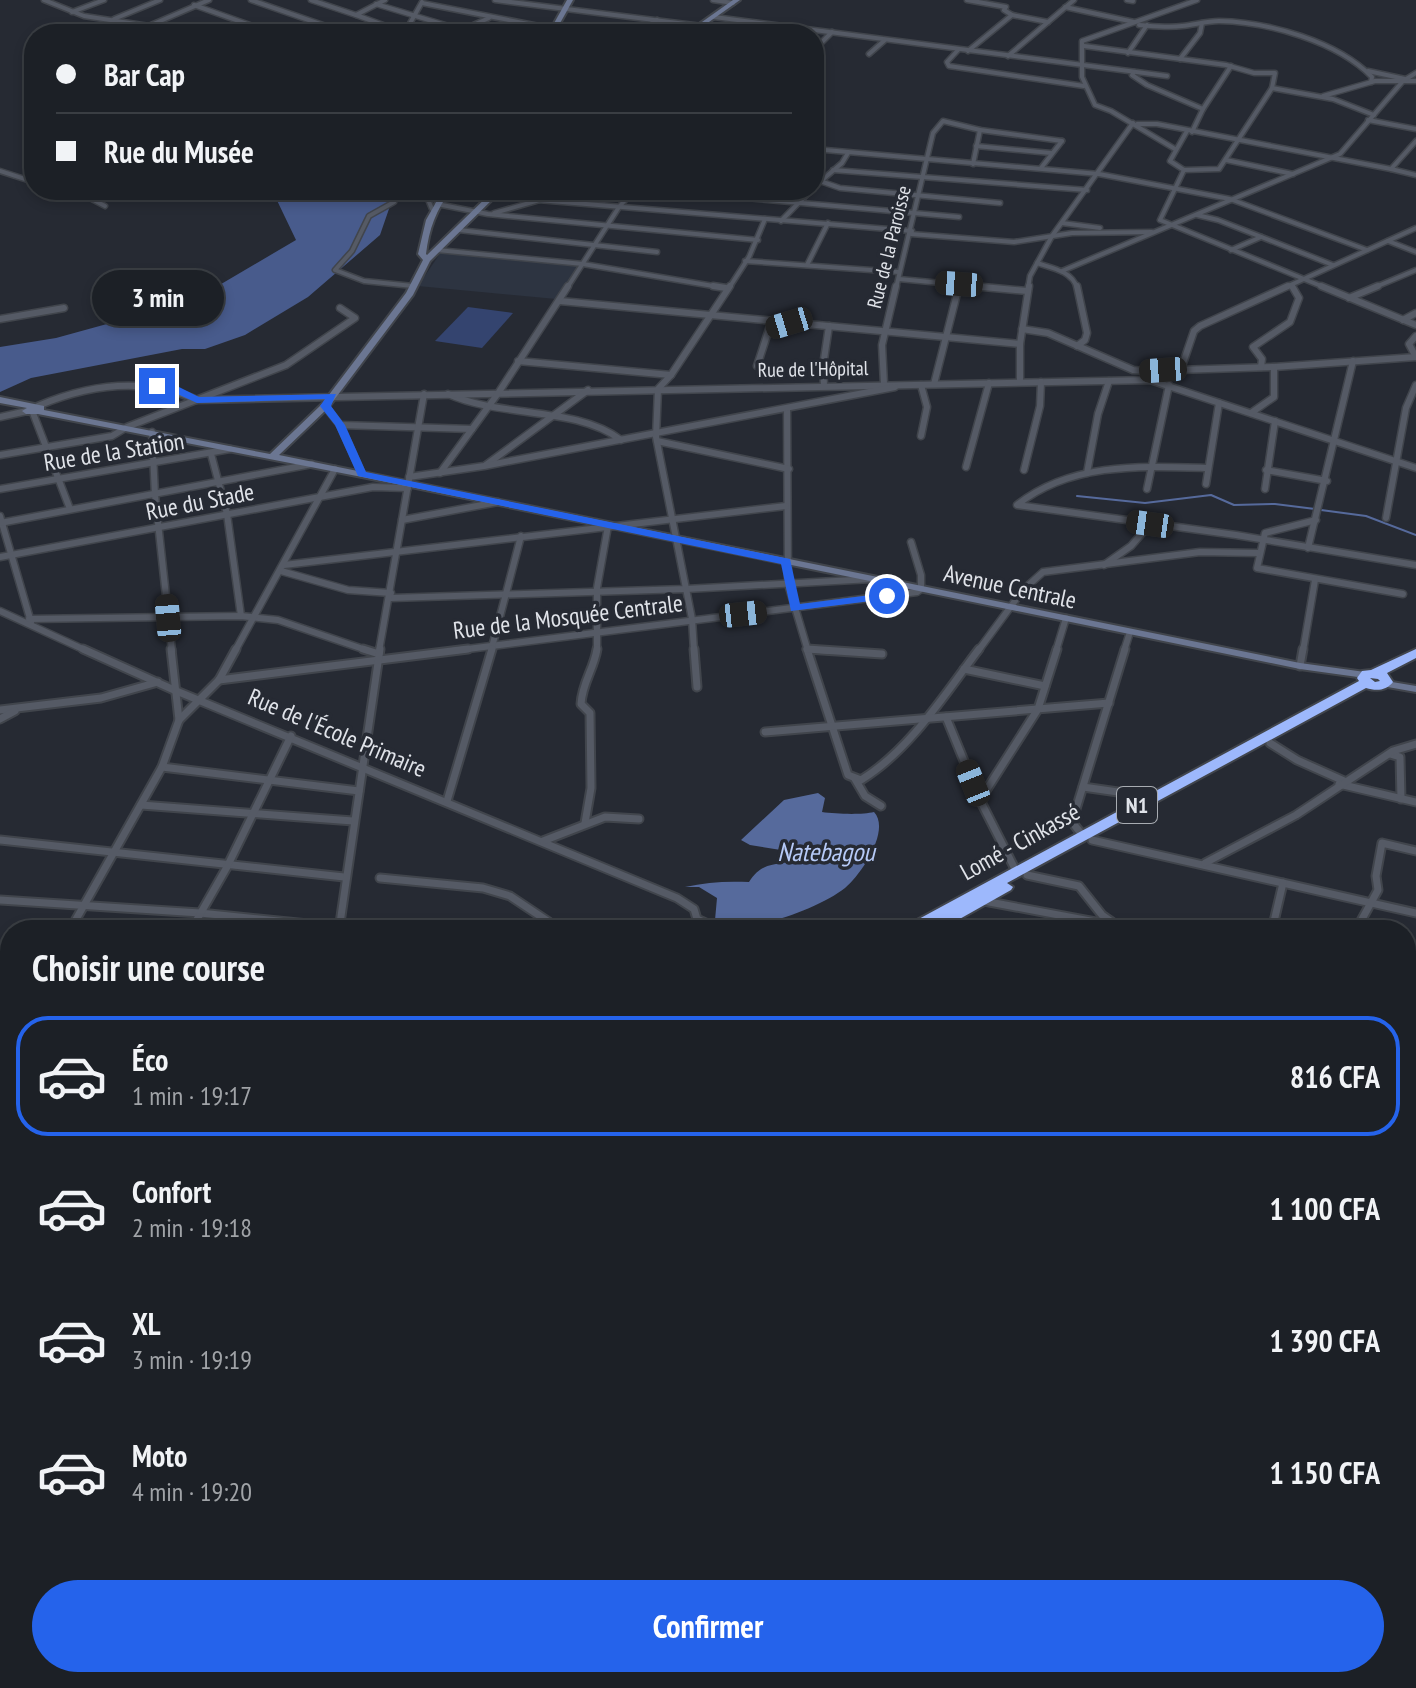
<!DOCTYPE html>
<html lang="fr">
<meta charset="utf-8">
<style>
body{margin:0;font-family:"PT Sans Narrow",sans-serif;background:#25282e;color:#f1f3f6;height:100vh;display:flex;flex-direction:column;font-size:30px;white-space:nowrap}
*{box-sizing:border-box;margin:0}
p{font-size:26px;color:#a0a3a7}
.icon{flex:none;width:44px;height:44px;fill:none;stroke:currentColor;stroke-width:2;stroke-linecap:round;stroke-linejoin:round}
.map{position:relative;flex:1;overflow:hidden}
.details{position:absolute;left:0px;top:920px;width:1416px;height:768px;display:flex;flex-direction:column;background:#1c2026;border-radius:32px 32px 0 0;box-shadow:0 4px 12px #0003,0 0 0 2px #3a3e43}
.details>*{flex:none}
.hud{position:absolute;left:24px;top:24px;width:800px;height:176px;border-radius:32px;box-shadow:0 4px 12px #0003,0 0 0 2px #3a3e43;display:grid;align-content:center;height:176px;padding:0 32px;background:#1c2026}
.end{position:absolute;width:36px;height:36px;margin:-18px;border:10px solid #2563eb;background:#fff;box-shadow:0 0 0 4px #fff}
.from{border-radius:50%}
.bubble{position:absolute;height:56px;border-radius:28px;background:#1c2026;box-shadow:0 4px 12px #0003,0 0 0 2px #3a3e43;font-size:26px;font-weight:600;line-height:56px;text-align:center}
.car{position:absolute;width:24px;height:48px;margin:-24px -12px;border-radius:10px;box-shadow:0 0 6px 2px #0007;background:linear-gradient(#222 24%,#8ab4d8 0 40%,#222 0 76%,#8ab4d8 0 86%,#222 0)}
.hud b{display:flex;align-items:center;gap:28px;height:76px;font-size:30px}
.hud b+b{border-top:2px solid #3a3e43}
.hud i{width:20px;height:20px;background:#f1f3f6}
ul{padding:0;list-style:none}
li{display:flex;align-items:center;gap:24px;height:120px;margin:0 16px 12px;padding:0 16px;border:4px solid transparent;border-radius:32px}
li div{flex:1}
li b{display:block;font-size:30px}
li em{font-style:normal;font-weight:600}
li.active{border-color:#2563eb}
li>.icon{width:72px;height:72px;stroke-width:1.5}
h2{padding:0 32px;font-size:36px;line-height:96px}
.button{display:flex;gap:16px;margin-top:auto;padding:16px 32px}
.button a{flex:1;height:92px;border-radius:48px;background:#2563eb;color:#fff;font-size:32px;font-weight:600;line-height:92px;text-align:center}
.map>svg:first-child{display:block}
.built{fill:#2d3441}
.green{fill:#34446f}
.forest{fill:#485b8c}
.water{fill:#566a9c}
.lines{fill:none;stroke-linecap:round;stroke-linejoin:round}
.stream-far1{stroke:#566a9c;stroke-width:2}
.stream{stroke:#566a9c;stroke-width:3}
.street-far3-casing{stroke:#41454c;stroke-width:7}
.street-far2-casing{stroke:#41454c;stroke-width:9}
.street-far1-casing{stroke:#41454c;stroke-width:11}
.street-casing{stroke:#41454c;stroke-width:13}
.secondary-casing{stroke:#41454c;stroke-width:4}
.primary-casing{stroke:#41454c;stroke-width:4}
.highway-casing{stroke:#41454c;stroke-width:4}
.street-far3{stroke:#555a65;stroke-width:4}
.street-far2{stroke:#555a65;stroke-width:6}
.street-far1{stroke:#555a65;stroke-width:7}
.street{stroke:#555a65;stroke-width:9}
.secondary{fill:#6b7692;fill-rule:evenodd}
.primary{fill:#8092c0;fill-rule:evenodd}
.highway{fill:#9db8fc;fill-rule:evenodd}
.route{fill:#2563eb}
.labels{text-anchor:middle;stroke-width:7;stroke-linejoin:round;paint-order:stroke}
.far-street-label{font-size:20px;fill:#e0e3e9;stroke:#262a33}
.shield{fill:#262a33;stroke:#a8acb2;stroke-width:2}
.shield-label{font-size:22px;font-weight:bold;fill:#e0e3e9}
.street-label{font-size:24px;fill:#e0e3e9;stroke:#262a33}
.water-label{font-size:26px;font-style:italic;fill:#b6caf7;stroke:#262a33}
</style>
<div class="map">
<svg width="1416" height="1688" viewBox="0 0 1416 1688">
<rect width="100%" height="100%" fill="#262a33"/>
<polygon class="built" points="441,252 579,265 556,299 418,286"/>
<polygon class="green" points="468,307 513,313 482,348 435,341"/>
<polygon class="forest" points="272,190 377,190 390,206 380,235 308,297 245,335 205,349 182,349 31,378 0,392 0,347 56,338 194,300 296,240"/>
<path class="water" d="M 818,793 L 825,798 L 822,812 C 836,814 862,815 874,812 C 891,830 861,875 845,888 C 818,909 746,937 715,920 L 717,898 L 699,887 L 685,887 C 706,882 727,881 749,882 C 760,865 769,865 789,862 L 787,851 L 750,845 L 741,840 L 784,800 Z"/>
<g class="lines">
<g class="stream-far1">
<polyline points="1077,496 1145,503 1211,495 1234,505 1275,504 1315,509"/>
<polyline points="1321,510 1366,516 1416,535"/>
</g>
<polyline class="stream" points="449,1678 449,1688"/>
<defs>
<g id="street-far3">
<polyline points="44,0 84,16 201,34"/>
<polyline points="251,0 349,34"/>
<polyline points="311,0 356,15"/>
<polyline points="385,0 356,15 405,33"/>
<polyline points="495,0 702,26"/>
<polyline points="713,0 733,3"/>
<polyline points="967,0 1006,7 1004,10 1012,15 1048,22"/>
<polyline points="1127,0 1133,1"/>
<polyline points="422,3 554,29"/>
<polyline points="376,4 475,34"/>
<polyline points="194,5 275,34"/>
<polyline points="1065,7 1134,22"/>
<polyline points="72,12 104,0"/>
<polyline points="714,17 1167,76"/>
<polyline points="114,19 160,0"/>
<polyline points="151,25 209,0"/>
<path d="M 1139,25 C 1153,26 1168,28 1182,26 C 1194,25 1206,21 1219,21 C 1268,22 1337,41 1372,77 L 1371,82"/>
<polyline points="556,26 634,34"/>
<polyline points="460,31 489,18"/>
<polyline points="315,34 332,29"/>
<polyline points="404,34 422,2"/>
<polyline points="634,34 657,20"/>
<polyline points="1084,46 1226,65 1254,73 1275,73 1272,88 1333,99 1374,115"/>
<polyline points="814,50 832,32"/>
<polyline points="958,50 947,62 949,66 1084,86"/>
<polyline points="968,51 1012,15"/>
<polyline points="1128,53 1147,25"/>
<polyline points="869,54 885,40"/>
<polyline points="1008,56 1074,0"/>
<polyline points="1180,59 1200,33 1202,23"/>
<polyline points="1368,71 1405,79"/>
<polyline points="1134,72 1132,75 1147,85 1203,109 1192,132"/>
<polyline points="1323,96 1375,81 1416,81"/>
<polyline points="1203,109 1231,66"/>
<polyline points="1368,120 1416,129"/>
<polyline points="1137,124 1157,124 1391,169"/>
<polyline points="1187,131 1170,161 1184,170 1160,220 1326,288"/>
<polyline points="1416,141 1391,169 1416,175"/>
<polyline points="976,146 1051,153"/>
<polyline points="814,149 1099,174 1230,199 1367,250"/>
<polyline points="1175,149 1111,111 1095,105 1082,77 1082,41 1197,0"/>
<polyline points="1226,160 1293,174"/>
<polyline points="973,164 980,130"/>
<polyline points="1041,168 1062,141"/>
<polyline points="833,170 1087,190"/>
<polyline points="1184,170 1219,169 1272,88"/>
<polyline points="0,171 34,182"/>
<polyline points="820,181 840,188 1000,203"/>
<polyline points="814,187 842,163 848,153"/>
<polyline points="64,190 84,195 105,206"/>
<polyline points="424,190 432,209"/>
<polyline points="751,190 746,198 959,217"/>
<polyline points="538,200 912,231"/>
<polyline points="394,202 369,216 352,251 335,270 364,281 413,286"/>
<polyline points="437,204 488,214 758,240"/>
<polyline points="494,213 575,190"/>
<polyline points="1197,215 1218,220 1333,265"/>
<polyline points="781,221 811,190"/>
<polyline points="1062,223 1100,228"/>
<polyline points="459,230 657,252"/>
<polyline points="911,234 1014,242 1072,233 1152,232"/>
<polyline points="1388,241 1416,252"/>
<polyline points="437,250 583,264 725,288"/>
<polyline points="1231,250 1261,237"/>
<polyline points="745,261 899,272"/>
<path d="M 1037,263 C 1052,268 1072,271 1077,288"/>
<polyline points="807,265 828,223"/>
<polyline points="1062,271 1340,154 1403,81 1416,73"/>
<polyline points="899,279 994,288"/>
<polyline points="1291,285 1293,288"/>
<polyline points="567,288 619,207 634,190"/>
<polyline points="729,288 749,257 765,219"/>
<polyline points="896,288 933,133 943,121 980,130 1062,141"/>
<polyline points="958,288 959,284"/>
<polyline points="1028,288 1030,276 1052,236 1133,123"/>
<polyline points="1284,288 1416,228"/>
<polyline points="1373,288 1416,270"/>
</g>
<g id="street-far2">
<polyline points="713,286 726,288"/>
<polyline points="972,286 1027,291"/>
<polyline points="1077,286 1087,333 1085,340 1077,346"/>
<polyline points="1321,286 1416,325"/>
<polyline points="1349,298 1378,286"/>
<polyline points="560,301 1020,344"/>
<polyline points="0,319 64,308"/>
<polyline points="1403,320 1416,313"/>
<polyline points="1022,329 1048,333 1133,370 1145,371 1274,367 1416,357"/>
<polyline points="1416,336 1409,344 1416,357"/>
<polyline points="518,361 671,375"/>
<polyline points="757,366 769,329"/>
<polyline points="1261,367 1262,359 1253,347 1290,322 1299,298 1292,286"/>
<polyline points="1181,369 1194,331 1200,326 1288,286"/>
<polyline points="1020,382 1020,344 1029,286"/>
<polyline points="884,384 882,345 896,286"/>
<polyline points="934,384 959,286"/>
<polyline points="824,385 823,366 829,326"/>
<polyline points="921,385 927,407 921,436"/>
<path d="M 448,394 C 501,418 576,406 621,440"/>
<path d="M 38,406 C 90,384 144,377 197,400 L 1150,380 L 1416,468"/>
<polyline points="325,406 340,425 362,474"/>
<polyline points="787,409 788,584 808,651"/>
<polyline points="33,413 70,509"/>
<polyline points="1251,413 1274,397 1274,367"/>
<polyline points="0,417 27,411"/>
<polyline points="340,425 472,429"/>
<polyline points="152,432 155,495 172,651"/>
<polyline points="657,441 789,469"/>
<polyline points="211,454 227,514 241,616"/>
<polyline points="0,455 112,436 127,427 286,365 355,318 340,308"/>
<polyline points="486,465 588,390"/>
<polyline points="966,467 989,383"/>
<path d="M 1208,468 C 1142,466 1071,462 1017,505 L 1236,535 L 1416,565"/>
<polyline points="1024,470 1040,406 1041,382"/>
<polyline points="1266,470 1327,481"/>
<polyline points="440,473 499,392 568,286"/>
<polyline points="1087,473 1098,414 1109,381"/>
<polyline points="409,477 484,466 895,387"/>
<polyline points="1206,484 1219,403"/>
<polyline points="0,489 230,449"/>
<polyline points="1147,489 1169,385"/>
<polyline points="1265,489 1275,421"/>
<polyline points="0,516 31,622"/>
<polyline points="1386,518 1406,408 1416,385"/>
<polyline points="402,520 498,502"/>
<polyline points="1316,520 1265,533 1257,568 1403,594"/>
<polyline points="0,523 312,464"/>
<polyline points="1308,548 1353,361"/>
<polyline points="0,557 373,487 408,488"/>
<polyline points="284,565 786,506"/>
<polyline points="1104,565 1131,546 1150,524"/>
<polyline points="281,571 348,590 391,593"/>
<polyline points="391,598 686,589 872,579"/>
<polyline points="0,611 87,651"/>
<polyline points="29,619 241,616 278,620 369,651"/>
<polyline points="807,649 831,651"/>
<polyline points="235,651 335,469"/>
<polyline points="379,651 424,394"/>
<polyline points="452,651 917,592 921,589 921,575 911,542"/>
<polyline points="491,651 521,536"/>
<polyline points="597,651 597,588 608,526"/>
<polyline points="694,651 692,619 656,437 658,389 671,375 730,286"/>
<polyline points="978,651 1023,590 1043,572 1200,552 1258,553"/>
<polyline points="1056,651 1066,618"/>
<polyline points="1124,651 1130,632"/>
<polyline points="1303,651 1315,580"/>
</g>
<g id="street-far1">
<polyline points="83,649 174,690 677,898 694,909 697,919 721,930"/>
<polyline points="171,649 179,720"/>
<polyline points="363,649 379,654"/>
<polyline points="694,649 697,687"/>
<path d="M 807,649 L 848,775 L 861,780 C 910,750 945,694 979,649"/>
<polyline points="807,649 882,654"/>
<polyline points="1300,666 1303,649"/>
<polyline points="964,669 1045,686"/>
<polyline points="219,680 468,649"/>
<polyline points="0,710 101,698 158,682"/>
<polyline points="946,717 980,800 1016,871"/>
<polyline points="0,719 15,711"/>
<polyline points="765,732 1109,703"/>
<polyline points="1270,743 1297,760 1344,781"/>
<polyline points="1390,754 1400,757 1401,799"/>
<polyline points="162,767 359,791"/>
<polyline points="855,779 865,796 881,806"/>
<polyline points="1339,784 1416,802"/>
<polyline points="1083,787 1153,797"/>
<polyline points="980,800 1038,709 1057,649"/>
<polyline points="447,801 492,649"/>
<polyline points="141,805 353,821"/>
<path d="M 585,823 L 591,788 L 590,713 L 581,704 C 582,683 594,669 597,649"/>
<polyline points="1083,836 1072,822 1125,649"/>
<polyline points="0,840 344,877"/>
<polyline points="1092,840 1416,913"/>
<polyline points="543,841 605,817 639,819"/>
<polyline points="1205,863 1296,815 1393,751 1416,744"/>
<polyline points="1027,875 1079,886 1102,915 1112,922"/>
<polyline points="380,878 483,888 510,896 549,922 547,930"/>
<polyline points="0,900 200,913 368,930"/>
<polyline points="984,901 1117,926"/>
<polyline points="70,930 162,767 179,720 219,680 236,649"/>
<polyline points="191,930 227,867 291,736"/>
<polyline points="339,930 380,649"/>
<polyline points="1272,930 1283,883"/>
<polyline points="1356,930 1378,890 1376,876 1382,843 1416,851"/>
<polyline points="1406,964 1416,966"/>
<polyline points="0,1048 10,1031"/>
<polyline points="1406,1085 1416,1087"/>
</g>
<g id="street">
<polyline points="1406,1223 1416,1226"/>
<polyline points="0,1261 10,1262"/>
<polyline points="1406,1281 1416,1284"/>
<polyline points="0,1310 10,1316"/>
<polyline points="1406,1445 1416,1450"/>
<polyline points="0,1470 10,1452"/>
<polyline points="0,1488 10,1490"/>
<polyline points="0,1581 10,1590"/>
<polyline points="1406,1597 1416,1614"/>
<polyline points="155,1678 159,1688"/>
<polyline points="489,1678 489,1686 496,1688"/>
<polyline points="745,1678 770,1688 805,1678"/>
<polyline points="88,1688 97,1678"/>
<polyline points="554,1688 574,1678"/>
</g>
<g id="secondary">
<polygon points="567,0 573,0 554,34 548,34"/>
<polygon points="733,0 740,0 692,34 685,34"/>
<path d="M 443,190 L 451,190 C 436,210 429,229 426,254 L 427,255 L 494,190 L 502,190 L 430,261 L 413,295 L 328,408 L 279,455 L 1300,663 L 1365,672 L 1370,675 L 1365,678 L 1300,669 L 362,477 L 38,414 L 26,414 L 22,411 L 27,408 L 0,403 L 0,397 L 44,406 L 44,410 L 270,454 L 322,404 L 406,293 L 423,260 L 418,254 L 426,220 Z"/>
<polygon points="1386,681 1416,686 1416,692 1382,686 1381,684 1382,682"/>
</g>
<polygon id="primary" points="377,1678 409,1678 411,1688 378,1688"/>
<g id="highway">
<path d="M 1416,649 L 1416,658 L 1387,673 L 1393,682 C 1386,691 1376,691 1366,688 L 1007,883 L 1013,887 L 1011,890 L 949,925 L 939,925 L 938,920 L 920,930 L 902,930 L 904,927 L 1359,681 L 1357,678 L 1362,671 L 1371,670 ZM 1370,678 L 1378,679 L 1380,681 L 1375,682 Z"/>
<polygon points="0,1104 10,1106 10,1116 0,1114"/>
<polygon points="0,1114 10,1116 10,1128 0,1126"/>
</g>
</defs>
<use href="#street-far3" class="street-far3-casing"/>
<use href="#street-far2" class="street-far2-casing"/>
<use href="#street-far1" class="street-far1-casing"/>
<use href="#street" class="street-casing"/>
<use href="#secondary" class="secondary-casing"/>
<use href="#primary" class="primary-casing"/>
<use href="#highway" class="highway-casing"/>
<use href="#street-far3" class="street-far3"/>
<use href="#street-far2" class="street-far2"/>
<use href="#street-far1" class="street-far1"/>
<use href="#street" class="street"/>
<use href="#secondary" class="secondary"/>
<use href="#primary" class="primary"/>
<use href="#highway" class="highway"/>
</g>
<polygon class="route" points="157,383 177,386 199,397 336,394 331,406 345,425 366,472 790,559 800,604 887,593 892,596 887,599 791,611 781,564 358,476 335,425 320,406 325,399 197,403 171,391 153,388"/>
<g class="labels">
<g class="far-street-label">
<text transform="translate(889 247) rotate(-76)" y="7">Rue de la Paroisse</text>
<text transform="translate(813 369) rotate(-1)" y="7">Rue de l'Hôpital</text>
</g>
<rect class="shield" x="1117" y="787" width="40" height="36" rx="6"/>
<g class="shield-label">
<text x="1137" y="813">N1</text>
</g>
<g class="street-label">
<text transform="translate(114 452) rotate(-9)" y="8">Rue de la Station</text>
<text transform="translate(200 502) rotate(-11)" y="8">Rue du Stade</text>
<text transform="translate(1010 587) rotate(12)" y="8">Avenue Centrale</text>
<text transform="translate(568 617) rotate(-7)" y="8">Rue de la Mosquée Centrale</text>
<text transform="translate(337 733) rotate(23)" y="8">Rue de l'École Primaire</text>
<text transform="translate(1020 842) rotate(-29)" y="8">Lomé - Cinkassé</text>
</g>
<g class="water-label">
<text x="826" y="861">Natebagou</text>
</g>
</g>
</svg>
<i class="end from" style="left:887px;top:596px"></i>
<i class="end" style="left:157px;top:386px"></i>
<div class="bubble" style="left:92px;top:270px;width:132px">3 min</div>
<i class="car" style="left:959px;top:284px;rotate:274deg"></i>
<i class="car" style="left:789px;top:323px;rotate:253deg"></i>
<i class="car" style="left:1163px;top:370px;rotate:266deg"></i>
<i class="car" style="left:1150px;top:524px;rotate:278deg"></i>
<i class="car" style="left:743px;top:614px;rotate:84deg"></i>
<i class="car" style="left:168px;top:618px;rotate:355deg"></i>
<i class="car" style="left:973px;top:783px;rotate:338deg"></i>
<div class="hud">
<b><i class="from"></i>Bar Cap</b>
<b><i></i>Rue du Musée</b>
</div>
<section class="details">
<h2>Choisir une course</h2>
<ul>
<li class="active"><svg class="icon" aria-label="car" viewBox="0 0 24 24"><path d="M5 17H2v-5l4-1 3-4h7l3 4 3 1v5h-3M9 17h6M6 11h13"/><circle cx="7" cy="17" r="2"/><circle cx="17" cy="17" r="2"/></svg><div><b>Éco</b><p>1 min · 19:17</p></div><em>816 CFA</em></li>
<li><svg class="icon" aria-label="car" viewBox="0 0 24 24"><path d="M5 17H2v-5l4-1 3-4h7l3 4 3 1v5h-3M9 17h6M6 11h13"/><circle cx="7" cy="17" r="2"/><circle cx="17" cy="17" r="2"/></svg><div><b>Confort</b><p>2 min · 19:18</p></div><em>1 100 CFA</em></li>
<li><svg class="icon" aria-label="car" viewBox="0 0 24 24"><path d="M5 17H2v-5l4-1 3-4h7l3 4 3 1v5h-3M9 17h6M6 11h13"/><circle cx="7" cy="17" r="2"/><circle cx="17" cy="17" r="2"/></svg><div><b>XL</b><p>3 min · 19:19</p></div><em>1 390 CFA</em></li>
<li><svg class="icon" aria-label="car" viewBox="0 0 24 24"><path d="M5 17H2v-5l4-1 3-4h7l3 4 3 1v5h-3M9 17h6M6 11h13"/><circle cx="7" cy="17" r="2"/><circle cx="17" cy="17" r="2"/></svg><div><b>Moto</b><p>4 min · 19:20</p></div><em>1 150 CFA</em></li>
</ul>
<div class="button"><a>Confirmer</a></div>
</section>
</div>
